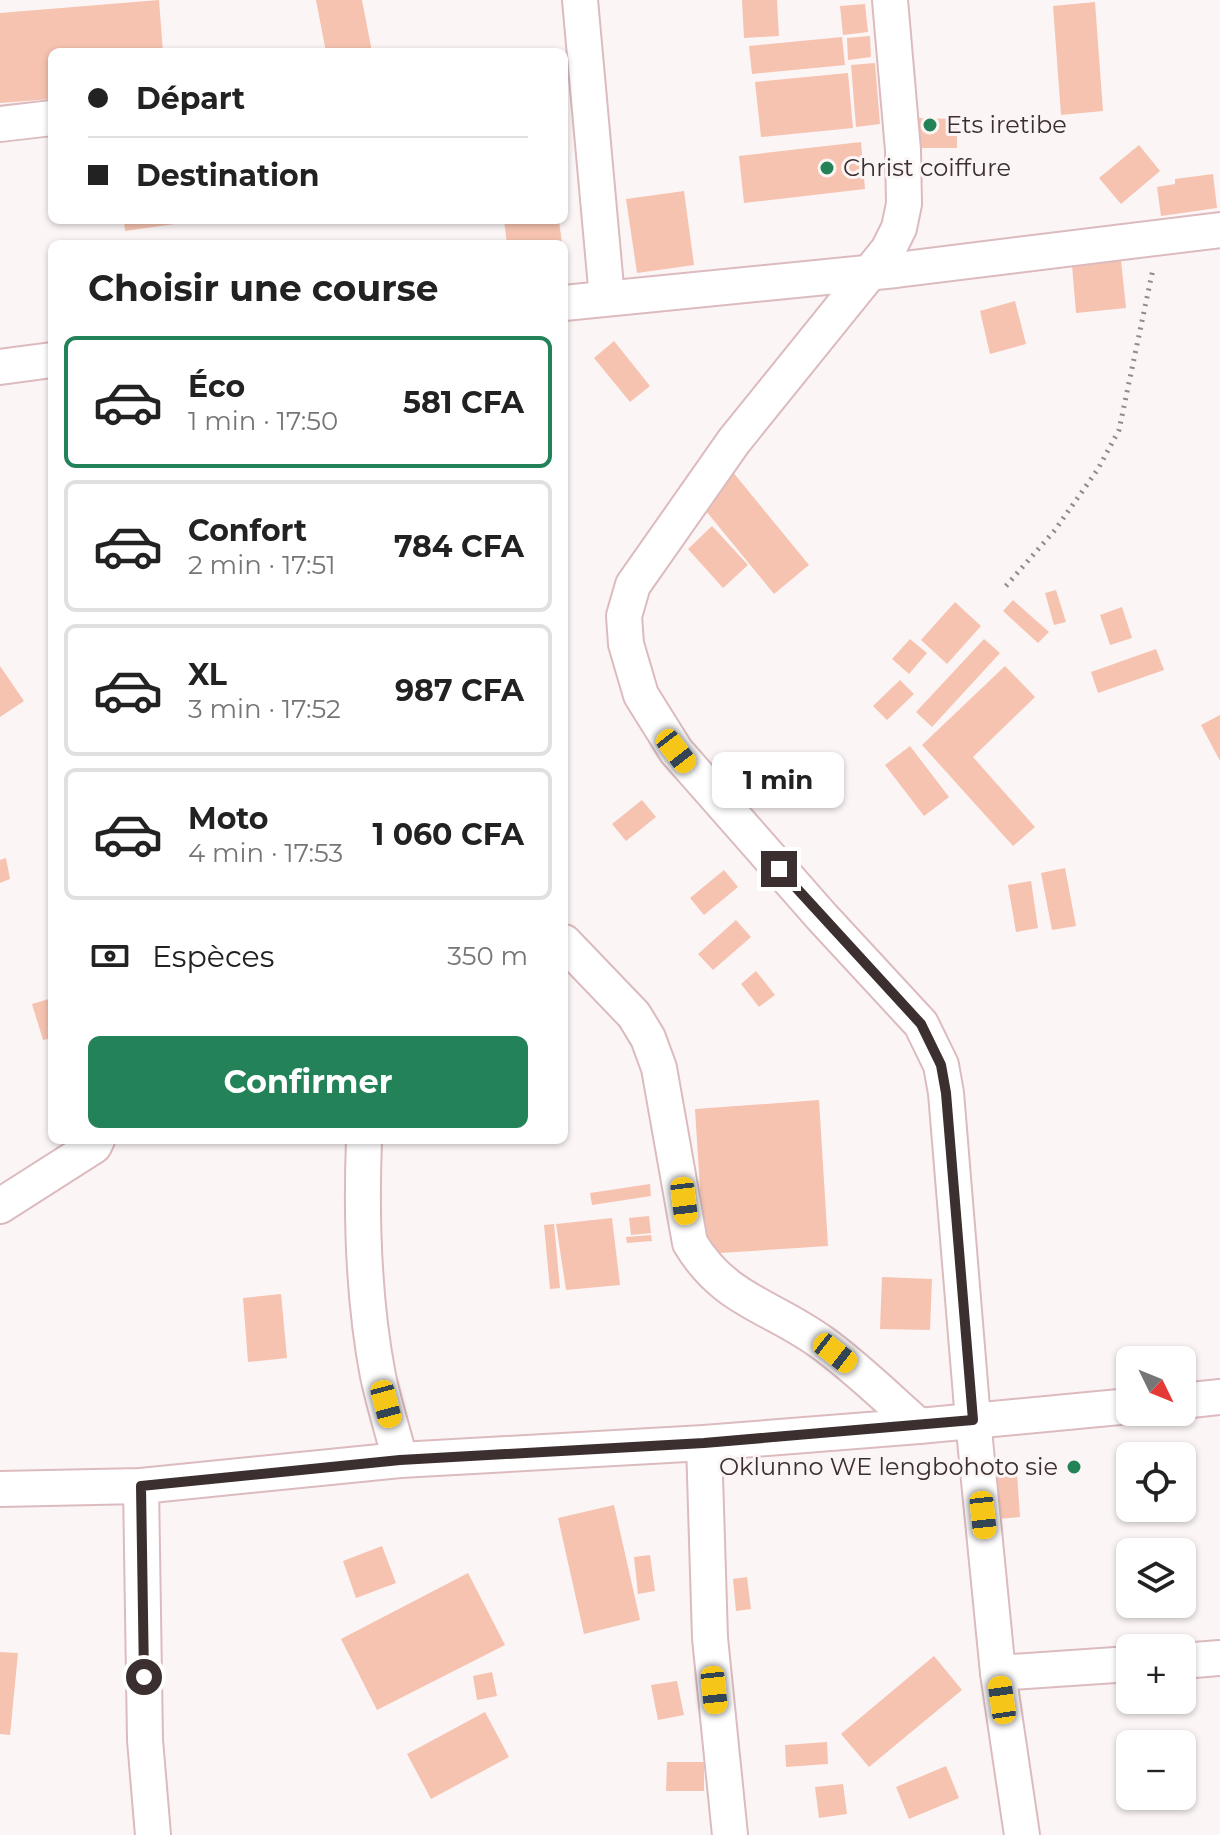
<!DOCTYPE html>
<html lang="fr">
<meta charset="utf-8">
<style>
body{margin:0;font-family:Montserrat,sans-serif;background:#f6f6f6;color:#222;height:100vh;display:flex;flex-direction:column;font-size:30px;white-space:nowrap}
*{box-sizing:border-box;margin:0}
p{font-size:26px;color:#767676}
.icon{flex:none;width:44px;height:44px;fill:none;stroke:currentColor;stroke-width:2;stroke-linecap:round;stroke-linejoin:round}
.map{position:relative;flex:1;overflow:hidden}
.sheet{position:absolute;left:48px;top:240px;width:520px;height:904px;display:flex;flex-direction:column;background:#fff;border-radius:12px;box-shadow:0 2px 6px #0004}
.sheet>*{flex:none}
.guide{position:absolute;left:48px;top:48px;width:520px;height:176px;border-radius:12px;box-shadow:0 2px 6px #0004;display:grid;align-content:center;height:176px;padding:0 40px;background:#fff}
.needle{width:52px;rotate:133deg}
.buttons{position:absolute;left:1116px;top:1346px;display:grid;gap:16px}
.buttons a{display:grid;place-items:center;width:80px;height:80px;border-radius:12px;background:#fff;box-shadow:0 2px 6px #0004;font-size:40px}
.end{position:absolute;width:36px;height:36px;margin:-18px;border:10px solid #3c2f30;background:#fff;box-shadow:0 0 0 4px #fff}
.from{border-radius:50%}
.bubble{position:absolute;height:56px;border-radius:12px;background:#fff;box-shadow:0 2px 6px #0004;font-size:26px;font-weight:700;line-height:56px;text-align:center}
.car{position:absolute;width:24px;height:48px;margin:-24px -12px;border-radius:10px;box-shadow:0 0 6px 2px #0007;background:linear-gradient(#f5c518 24%,#345 0 40%,#f5c518 0 76%,#345 0 86%,#f5c518 0)}
.guide b{display:flex;align-items:center;gap:28px;height:76px;font-size:30px}
.guide b+b{border-top:2px solid #e0e0e0}
.guide i{width:20px;height:20px;background:#222}
ul{padding:0;list-style:none}
li{display:flex;align-items:center;gap:24px;height:132px;margin:0 16px 12px;padding:0 24px;border:4px solid #e0e0e0;border-radius:12px}
li div{flex:1}
li b{display:block;font-size:30px}
li em{font-style:normal;font-weight:700}
li.current{border-color:#248259}
li>.icon{width:72px;height:72px;stroke-width:1.5}
h2{padding:0 40px;font-size:36px;line-height:96px}
.pay{display:flex;align-items:center;gap:20px;height:88px;padding:0 40px;font-size:30px}
.pay p{margin-inline-start:auto}
.primary-button{display:flex;gap:16px;margin-top:auto;padding:16px 40px}
.primary-button a{flex:1;height:92px;border-radius:12px;background:#248259;color:#fff;font-size:32px;font-weight:700;line-height:92px;text-align:center}
.map>svg:first-child{display:block}
.building{fill:#f6c3b1}
.lines{fill:none;stroke-linecap:round;stroke-linejoin:round}
.minor-casing{stroke:#dcbbbf;stroke-width:38}
.path{stroke:#93898a;stroke-width:5;stroke-dasharray:2 6;stroke-linecap:butt}
.minor{stroke:#fff;stroke-width:34}
.route{stroke:#3c2f30;stroke-width:10}
.poi-dot{fill:#248259;stroke:#fcf5f5;stroke-width:3}
.labels{text-anchor:middle;stroke-width:6;stroke-linejoin:round;paint-order:stroke}
.poi-label{font-size:24px;fill:#3c2f30;stroke:#fcf5f5;text-anchor:start}
</style>
<div class="map">
<svg width="1220" height="1835" viewBox="0 0 1220 1835">
<rect width="100%" height="100%" fill="#fcf5f5"/>
<g class="building">
<polygon points="159,0 163,52 52,52 52,99 0,103 0,13"/>
<polygon points="316,0 362,0 372,52 326,52"/>
<polygon points="742,0 777,0 779,36 744,38"/>
<polygon points="1095,2 1103,111 1061,115 1053,6"/>
<polygon points="865,4 868,32 843,35 840,6"/>
<polygon points="870,36 871,57 848,60 847,38"/>
<polygon points="842,37 845,65 752,74 749,46"/>
<polygon points="875,63 880,124 856,127 851,65"/>
<polygon points="848,73 853,128 761,137 755,82"/>
<polygon points="916,118 957,119 957,148 915,148"/>
<polygon points="861,142 865,189 744,203 739,156"/>
<polygon points="1139,145 1160,171 1121,204 1099,178"/>
<polygon points="1213,174 1217,208 1161,216 1157,187 1175,184 1175,179"/>
<polygon points="684,191 694,265 637,273 626,199"/>
<polygon points="124,220 196,220 196,221 125,231"/>
<polygon points="504,220 559,220 562,244 507,244"/>
<polygon points="1121,260 1126,308 1076,313 1072,265"/>
<polygon points="1015,301 1026,344 990,354 980,311"/>
<polygon points="614,341 650,386 630,402 594,358"/>
<polygon points="732,471 809,565 774,594 697,500"/>
<polygon points="712,526 748,565 723,588 688,549"/>
<polygon points="1056,590 1066,622 1054,625 1045,593"/>
<polygon points="1013,600 1049,632 1038,643 1003,611"/>
<polygon points="955,602 981,626 947,664 921,640"/>
<polygon points="1122,607 1132,638 1110,645 1100,615"/>
<polygon points="910,639 927,653 909,674 892,659"/>
<polygon points="984,639 1000,653 932,727 916,712"/>
<polygon points="1156,649 1164,670 1098,693 1091,672"/>
<polygon points="0,666 24,701 0,717"/>
<polygon points="1005,666 1035,697 973,757 1035,827 1013,846 922,745"/>
<polygon points="900,680 914,694 887,720 873,706"/>
<polygon points="1220,715 1220,761 1201,725"/>
<polygon points="910,746 949,797 924,816 885,765"/>
<polygon points="642,800 656,817 626,841 612,824"/>
<polygon points="6,858 10,879 0,883 0,860"/>
<polygon points="1065,868 1076,926 1052,930 1041,873"/>
<polygon points="724,870 738,887 704,915 690,898"/>
<polygon points="1031,881 1038,928 1016,932 1008,885"/>
<polygon points="736,920 751,937 713,970 698,954"/>
<polygon points="756,971 775,995 759,1007 741,984"/>
<polygon points="52,998 52,1038 43,1040 32,1004"/>
<polygon points="819,1100 828,1246 704,1254 695,1109"/>
<polygon points="650,1184 651,1196 592,1205 590,1193"/>
<polygon points="649,1216 651,1233 631,1235 629,1218"/>
<polygon points="612,1218 620,1285 566,1290 556,1224"/>
<polygon points="554,1224 560,1288 550,1289 544,1225"/>
<polygon points="651,1235 652,1241 627,1243 626,1237"/>
<polygon points="882,1277 932,1279 930,1330 880,1329"/>
<polygon points="281,1294 287,1358 248,1362 243,1298"/>
<polygon points="1017,1473 1020,1517 997,1519 994,1475"/>
<polygon points="614,1505 640,1620 584,1634 558,1518"/>
<polygon points="382,1546 396,1583 356,1598 343,1561"/>
<polygon points="650,1555 655,1591 638,1594 634,1557"/>
<polygon points="468,1573 505,1645 377,1710 341,1639"/>
<polygon points="747,1577 751,1609 736,1611 733,1579"/>
<polygon points="0,1652 18,1653 10,1735 0,1734"/>
<polygon points="934,1656 962,1690 869,1767 841,1734"/>
<polygon points="492,1672 497,1696 477,1700 473,1676"/>
<polygon points="677,1681 684,1715 658,1720 651,1685"/>
<polygon points="485,1712 509,1757 431,1799 407,1754"/>
<polygon points="827,1742 828,1764 786,1767 785,1745"/>
<polygon points="667,1762 704,1762 704,1791 666,1791"/>
<polygon points="946,1766 959,1798 909,1819 896,1787"/>
<polygon points="843,1784 847,1814 819,1818 815,1787"/>
</g>
<g class="lines">
<defs>
<g id="minor">
<polyline points="580,0 607,298"/>
<polyline points="890,0 903,150 904,204 899,228 888,250 734,441 633,585 624,616 626,644 641,695 676,751 822,917 921,1024 941,1065 946,1093 973,1420 998,1673 1022,1835"/>
<polyline points="0,124 52,118"/>
<polyline points="564,303 896,270 1220,230"/>
<polyline points="0,367 52,360"/>
<path d="M 564,942 L 634,1015 L 648,1038 L 659,1068 L 690,1243 C 725,1301 770,1305 821,1342 C 856,1367 887,1398 919,1426"/>
<path d="M 364,1140 C 361,1219 363,1298 378,1376 C 384,1404 393,1432 400,1460"/>
<polyline points="0,1206 94,1146 97,1140"/>
<polyline points="1182,1401 1220,1397"/>
<polyline points="704,1443 710,1638 730,1835"/>
<polyline points="141,1486 145,1740 153,1835"/>
<polyline points="0,1489 141,1486 400,1460 704,1443 919,1426 1130,1406"/>
<polyline points="1182,1661 1220,1658"/>
<polyline points="998,1673 1130,1664"/>
</g>
</defs>
<use href="#minor" class="minor-casing"/>
<polyline class="path" points="1006,586 1055,530 1098,469 1119,430 1153,269"/>
<use href="#minor" class="minor"/>
</g>
<g class="lines">
<polyline class="route" points="144,1677 141,1486 400,1460 704,1443 973,1420 946,1093 941,1065 921,1024 779,869"/>
</g>
<g class="poi-dot">
<circle cx="930" cy="125" r="8"/>
<circle cx="827" cy="168" r="8"/>
<circle cx="1074" cy="1467" r="8"/>
</g>
<g class="labels">
<g class="poi-label">
<text x="946" y="133">Ets iretibe</text>
<text x="843" y="176">Christ coiffure</text>
<text x="1058" y="1475" text-anchor="end">Oklunno WE lengbohoto sie</text>
</g>
</g>
</svg>
<div class="buttons">
<a><svg class="needle" viewBox="-14 -14 28 28"><path d="M0-13l5 13h-10z" fill="#e53935"/><path d="M0 13l5-13h-10z" fill="#767676"/></svg></a>
<a><svg class="icon" aria-label="locate" viewBox="0 0 24 24"><circle cx="12" cy="12" r="6"/><path d="M12 2v4M12 18v4M2 12h4M18 12h4"/></svg></a>
<a><svg class="icon" aria-label="layers" viewBox="0 0 24 24"><path d="M12 4l9 5-9 5-9-5zM3 14l9 5 9-5"/></svg></a>
<a>+</a>
<a>−</a>
</div>
<i class="end from" style="left:144px;top:1677px"></i>
<i class="end" style="left:779px;top:869px"></i>
<div class="bubble" style="left:712px;top:752px;width:132px">1 min</div>
<i class="car" style="left:676px;top:751px;rotate:142deg"></i>
<i class="car" style="left:684px;top:1201px;rotate:173deg"></i>
<i class="car" style="left:835px;top:1353px;rotate:128deg"></i>
<i class="car" style="left:386px;top:1404px;rotate:165deg"></i>
<i class="car" style="left:983px;top:1515px;rotate:174deg"></i>
<i class="car" style="left:714px;top:1690px;rotate:174deg"></i>
<i class="car" style="left:1002px;top:1700px;rotate:352deg"></i>
<div class="guide">
<b><i class="from"></i>Départ</b>
<b><i></i>Destination</b>
</div>
<section class="sheet">
<h2>Choisir une course</h2>
<ul>
<li class="current"><svg class="icon" aria-label="car" viewBox="0 0 24 24"><path d="M5 17H2v-5l4-1 3-4h7l3 4 3 1v5h-3M9 17h6M6 11h13"/><circle cx="7" cy="17" r="2"/><circle cx="17" cy="17" r="2"/></svg><div><b>Éco</b><p>1 min · 17:50</p></div><em>581 CFA</em></li>
<li><svg class="icon" aria-label="car" viewBox="0 0 24 24"><path d="M5 17H2v-5l4-1 3-4h7l3 4 3 1v5h-3M9 17h6M6 11h13"/><circle cx="7" cy="17" r="2"/><circle cx="17" cy="17" r="2"/></svg><div><b>Confort</b><p>2 min · 17:51</p></div><em>784 CFA</em></li>
<li><svg class="icon" aria-label="car" viewBox="0 0 24 24"><path d="M5 17H2v-5l4-1 3-4h7l3 4 3 1v5h-3M9 17h6M6 11h13"/><circle cx="7" cy="17" r="2"/><circle cx="17" cy="17" r="2"/></svg><div><b>XL</b><p>3 min · 17:52</p></div><em>987 CFA</em></li>
<li><svg class="icon" aria-label="car" viewBox="0 0 24 24"><path d="M5 17H2v-5l4-1 3-4h7l3 4 3 1v5h-3M9 17h6M6 11h13"/><circle cx="7" cy="17" r="2"/><circle cx="17" cy="17" r="2"/></svg><div><b>Moto</b><p>4 min · 17:53</p></div><em>1 060 CFA</em></li>
</ul>
<div class="pay"><svg class="icon" aria-label="cash" viewBox="0 0 24 24"><path d="M3 7h18v10H3z"/><circle cx="12" cy="12" r="2"/></svg>Espèces<p>350 m</p></div>
<div class="primary-button"><a>Confirmer</a></div>
</section>
</div>
